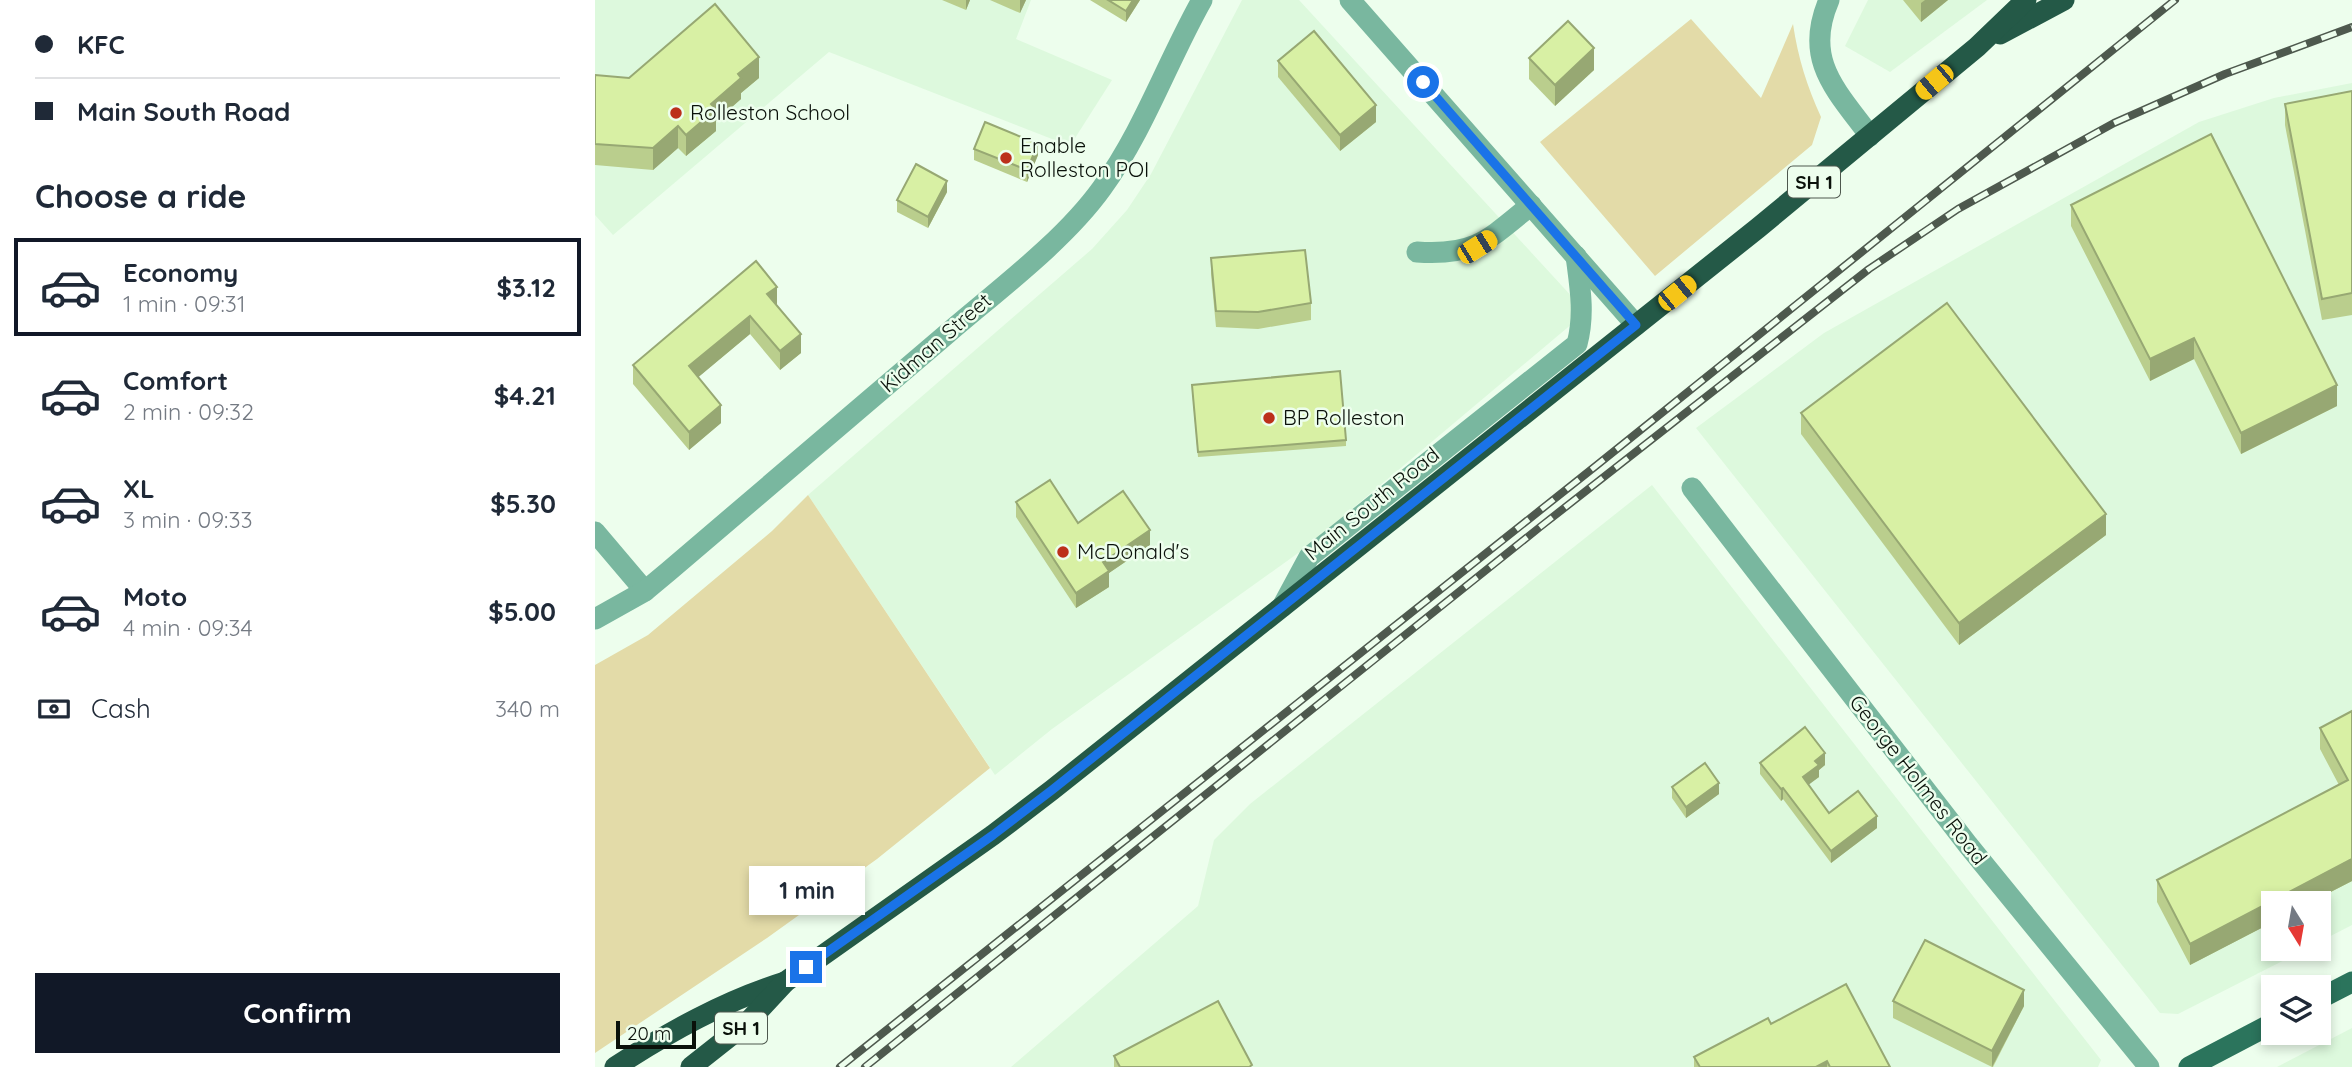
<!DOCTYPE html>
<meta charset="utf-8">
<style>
body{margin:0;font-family:Quicksand,sans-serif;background:#f6f6f7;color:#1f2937;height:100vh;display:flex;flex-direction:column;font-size:26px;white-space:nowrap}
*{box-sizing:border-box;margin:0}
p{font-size:23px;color:#747a83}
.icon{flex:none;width:38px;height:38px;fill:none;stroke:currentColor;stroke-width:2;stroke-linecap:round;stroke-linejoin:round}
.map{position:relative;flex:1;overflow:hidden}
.side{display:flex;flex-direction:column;background:#fff;width:595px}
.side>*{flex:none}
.hud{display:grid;align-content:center;height:154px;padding:0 35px;background:#fff}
.needle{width:46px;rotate:169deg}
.buttons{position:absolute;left:1666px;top:891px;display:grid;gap:14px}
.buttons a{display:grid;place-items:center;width:70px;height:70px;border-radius:0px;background:#fff;box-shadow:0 4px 10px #0003;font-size:35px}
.scale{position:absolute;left:21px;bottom:18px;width:80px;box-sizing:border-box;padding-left:7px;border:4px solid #0a110a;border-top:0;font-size:19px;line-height:24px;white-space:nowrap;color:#0a110a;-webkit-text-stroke:5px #edfeed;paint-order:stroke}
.end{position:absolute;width:32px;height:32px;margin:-16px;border:9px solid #1a73e8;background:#fff;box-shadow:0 0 0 4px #fff}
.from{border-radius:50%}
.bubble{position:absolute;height:49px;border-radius:0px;background:#fff;box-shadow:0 4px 10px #0003;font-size:23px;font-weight:700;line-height:49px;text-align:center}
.car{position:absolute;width:21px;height:42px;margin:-21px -10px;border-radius:9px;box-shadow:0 0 5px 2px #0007;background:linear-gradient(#f5c518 24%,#345 0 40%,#f5c518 0 76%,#345 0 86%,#f5c518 0)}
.hud b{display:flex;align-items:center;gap:24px;height:66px;font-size:26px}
.hud b+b{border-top:2px solid #e0e1e3}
.hud i{width:18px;height:18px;background:#1f2937}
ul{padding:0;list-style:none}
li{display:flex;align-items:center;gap:21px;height:98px;margin:0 14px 10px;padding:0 21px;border:4px solid transparent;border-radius:0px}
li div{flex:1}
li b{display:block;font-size:26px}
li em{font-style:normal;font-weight:700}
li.active{border-color:#111827}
li>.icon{width:63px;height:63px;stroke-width:1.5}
h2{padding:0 35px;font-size:32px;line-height:84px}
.pay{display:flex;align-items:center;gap:18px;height:77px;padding:0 35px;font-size:26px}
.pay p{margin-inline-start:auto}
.button{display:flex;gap:14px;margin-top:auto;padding:14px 35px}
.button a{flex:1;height:80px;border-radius:0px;background:#111827;color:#fff;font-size:28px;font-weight:700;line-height:80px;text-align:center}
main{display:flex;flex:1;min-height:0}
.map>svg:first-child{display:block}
.built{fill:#ddf9dd}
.green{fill:#e3dba8}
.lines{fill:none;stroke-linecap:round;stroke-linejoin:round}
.minor{stroke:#79b79f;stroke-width:21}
.major{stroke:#2b745c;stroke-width:21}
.highway{stroke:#245947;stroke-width:21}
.rail-casing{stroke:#4e594e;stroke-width:8}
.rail{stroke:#edfeed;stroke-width:5;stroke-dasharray:16;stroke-linecap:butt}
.wall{fill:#bace8d}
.shaded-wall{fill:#97a873}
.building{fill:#d8f0a4;stroke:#97a873;stroke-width:2}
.route{stroke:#1a73e8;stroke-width:9}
.poi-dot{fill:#bc301b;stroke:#edfeed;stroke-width:2.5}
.labels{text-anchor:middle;stroke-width:5;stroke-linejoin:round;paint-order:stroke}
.shield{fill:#edfeed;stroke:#4e584e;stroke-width:2}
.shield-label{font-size:19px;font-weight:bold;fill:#0a110a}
.poi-label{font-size:21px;fill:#0a110a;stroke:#edfeed;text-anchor:start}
.street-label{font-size:21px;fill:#0a110a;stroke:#edfeed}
</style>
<main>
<section class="side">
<div class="hud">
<b><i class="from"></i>KFC</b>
<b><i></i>Main South Road</b>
</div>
<h2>Choose a ride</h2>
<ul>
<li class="active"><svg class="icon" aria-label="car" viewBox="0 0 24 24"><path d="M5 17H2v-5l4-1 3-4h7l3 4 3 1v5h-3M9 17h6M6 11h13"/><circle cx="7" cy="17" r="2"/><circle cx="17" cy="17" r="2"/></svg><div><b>Economy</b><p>1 min · 09:31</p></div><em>$3.12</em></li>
<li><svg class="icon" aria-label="car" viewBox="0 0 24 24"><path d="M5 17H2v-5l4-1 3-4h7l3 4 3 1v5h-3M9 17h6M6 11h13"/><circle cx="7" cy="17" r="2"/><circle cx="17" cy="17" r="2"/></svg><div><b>Comfort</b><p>2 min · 09:32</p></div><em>$4.21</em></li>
<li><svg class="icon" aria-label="car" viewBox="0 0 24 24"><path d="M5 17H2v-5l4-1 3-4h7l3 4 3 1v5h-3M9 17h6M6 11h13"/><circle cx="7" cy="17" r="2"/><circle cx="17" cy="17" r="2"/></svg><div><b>XL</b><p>3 min · 09:33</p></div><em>$5.30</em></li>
<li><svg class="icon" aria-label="car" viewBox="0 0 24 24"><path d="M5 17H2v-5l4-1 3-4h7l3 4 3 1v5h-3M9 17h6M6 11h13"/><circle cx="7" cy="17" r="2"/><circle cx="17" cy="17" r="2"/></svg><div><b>Moto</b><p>4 min · 09:34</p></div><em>$5.00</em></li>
</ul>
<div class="pay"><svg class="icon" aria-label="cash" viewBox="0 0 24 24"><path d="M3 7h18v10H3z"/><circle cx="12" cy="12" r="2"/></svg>Cash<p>340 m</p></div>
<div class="button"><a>Confirm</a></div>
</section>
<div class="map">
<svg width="1757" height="1067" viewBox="0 0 1757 1067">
<rect width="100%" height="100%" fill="#edfeed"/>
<g class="built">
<polygon points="0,0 436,0 421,39 517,80 475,146 234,52 18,235 0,215"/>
<polygon points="647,0 704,0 991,312 713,546 457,729 400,775 213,495 497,249 532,210 556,174"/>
<polygon points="1273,0 1392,0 1295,72 1250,46"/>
<polygon points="1757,83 1757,925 1724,942 1724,903 1678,903 1678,948 1711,949 1583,1014 1565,1013 1101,428 1229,333 1604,122 1679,98"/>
<polygon points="1057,485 1506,1060 1503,1067 416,1067 603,906 619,840 655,804"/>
<polygon points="1757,1028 1757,1067 1682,1067"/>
</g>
<g class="green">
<path d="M 1096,19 L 1166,98 L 1198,24 C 1203,58 1212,86 1226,117 L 1217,145 L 1060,276 L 945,142 Z"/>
<polygon points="213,495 395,768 282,859 172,938 0,1053 0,665 53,635 177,531"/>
</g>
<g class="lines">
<g class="minor">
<polyline points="755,0 1041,325"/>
<path d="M 1234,0 C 1208,60 1241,90 1275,136"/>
<path d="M 822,252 C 880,256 893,240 936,205"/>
<polyline points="1097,488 1373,845 1554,1067"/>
<polyline points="0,532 50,591"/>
<path d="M 687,607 L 714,557 L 982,344 C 990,314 985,287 981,256"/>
<path d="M 0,619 L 50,591 L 74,571 C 167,492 260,413 353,333 C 403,290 469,241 507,188 C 549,130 572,62 607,0"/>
</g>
<g class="major">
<polyline points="1724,999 1757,982"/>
<polyline points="1594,1067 1678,1023"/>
</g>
<g class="highway">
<polyline points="1405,34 1469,0"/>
<path d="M 20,1067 C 74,1032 129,1001 190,982"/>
<polyline points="96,1067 153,1022 190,982 398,835 457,790 1163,228 1382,47 1431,0"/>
</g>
<defs>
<g id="rail">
<polyline points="245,1067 1002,465 1580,0"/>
<polyline points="270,1067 945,527 1274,269 1363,209 1519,123 1630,74 1757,27"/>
</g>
</defs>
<use href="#rail" class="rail-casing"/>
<use href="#rail" class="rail"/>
</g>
<g class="wall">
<polygon points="347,0 375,0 371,10"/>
<polygon points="395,0 431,0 425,13"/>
<polygon points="495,0 545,0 531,22"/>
<polygon points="1308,0 1353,0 1326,22"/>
<polygon points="934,58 999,70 960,106 934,79"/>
<polygon points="683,61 781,122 745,151 683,77"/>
<polygon points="0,75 34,78 164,78 146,93 146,99 121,121 121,131 91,156 83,148 58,170 0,165"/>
<polygon points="1757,91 1757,315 1727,320 1690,125 1690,104"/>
<polygon points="379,149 443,155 432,182 379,160"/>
<polygon points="352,192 333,228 302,212 302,200"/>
<polygon points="1476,205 1742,406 1646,454 1599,359 1555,381 1476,226"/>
<polygon points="616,258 716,303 716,320 663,329 621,327 616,274"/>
<polygon points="181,305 206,353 185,370 155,334 103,377 126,423 94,450 38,384 38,365"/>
<polygon points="597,390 751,440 751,446 603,457"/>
<polygon points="1206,413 1511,535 1364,645 1206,434"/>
<polygon points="421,502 483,523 555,545 514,573 514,587 481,608 421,517"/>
<polygon points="1757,711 1757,881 1595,965 1562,902 1562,880 1744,785 1725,749 1725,728"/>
<polygon points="1165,763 1230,765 1224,770 1224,777 1213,784 1234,813 1282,828 1236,863 1188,799 1186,801 1165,774"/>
<polygon points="1077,787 1124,794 1091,818 1077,798"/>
<polygon points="1298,1001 1429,1006 1398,1067 1397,1067 1298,1018"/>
<polygon points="1176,1024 1295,1067 1099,1067 1099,1057"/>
<polygon points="519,1056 657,1067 519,1067"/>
</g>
<g class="shaded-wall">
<polygon points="371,0 375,0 371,10"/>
<polygon points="425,0 431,0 425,13"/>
<polygon points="538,0 545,0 531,22 531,11"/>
<polygon points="1330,0 1353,0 1326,22 1326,3"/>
<polygon points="999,48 999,70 960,106 960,85"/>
<polygon points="164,57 164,78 146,93 146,99 121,121 121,131 91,156 91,135 116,104 143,74"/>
<polygon points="781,105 781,122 745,151 745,135"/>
<polygon points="83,126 83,148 58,170 58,148"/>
<polygon points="443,144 443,155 432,182 432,170"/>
<polygon points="352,181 352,192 333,228 333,217"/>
<polygon points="182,287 182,305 172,294"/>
<polygon points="155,316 155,334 94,385 94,366"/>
<polygon points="206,334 206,353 185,370 185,351"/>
<polygon points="1599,338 1599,359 1555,381 1555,359"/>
<polygon points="1742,385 1742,406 1646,454 1646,433"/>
<polygon points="126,405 126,423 94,450 94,432"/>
<polygon points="1511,514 1511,535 1364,645 1364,623"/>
<polygon points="555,530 555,545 514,573 514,587 481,608 481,593 508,562"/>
<polygon points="1230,753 1230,765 1224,770 1224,777 1208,789 1208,777 1220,761"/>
<polygon points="1124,783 1124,794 1091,818 1091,807"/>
<polygon points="1188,788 1188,799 1186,801 1186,789"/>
<polygon points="1282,816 1282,828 1236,863 1236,851"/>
<polygon points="1757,859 1757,881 1714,903 1678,903 1678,922 1595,965 1595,944"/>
<polygon points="1429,990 1429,1006 1397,1067 1397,1051"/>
<polygon points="1232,1061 1232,1067 1221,1067"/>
</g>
<g class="building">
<polygon points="513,0 538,0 531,11"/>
<polygon points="120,4 164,57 143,74 146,78 116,104 121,109 91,135 83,126 58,148 0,144 0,75 34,78"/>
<polygon points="973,21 999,48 960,85 934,58"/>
<polygon points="719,31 781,105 745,135 683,61"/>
<polygon points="1757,91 1757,293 1727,299 1690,104"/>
<polygon points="390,122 443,144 432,170 379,149"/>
<polygon points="1616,134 1742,385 1646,433 1599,338 1555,359 1476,205"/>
<polygon points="321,164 352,181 333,217 302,200"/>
<polygon points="710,250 716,303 663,312 621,311 616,258"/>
<polygon points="161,261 182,287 172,294 206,334 185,351 155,316 94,366 126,405 94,432 38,365"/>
<polygon points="1352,303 1511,514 1364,623 1206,413"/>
<polygon points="745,371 751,440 603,452 597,385"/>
<polygon points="455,480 483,523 528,491 555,530 508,562 514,571 481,593 421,502"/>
<polygon points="1757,711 1757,859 1595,944 1562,880 1753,780 1725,728"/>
<polygon points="1210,727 1230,753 1220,761 1224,765 1208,777 1234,813 1263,791 1282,816 1236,851 1188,788 1186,789 1165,763"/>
<polygon points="1110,763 1124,783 1091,807 1077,787"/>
<polygon points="1330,940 1429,990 1397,1051 1298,1001"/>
<polygon points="1251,984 1295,1067 1235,1067 1232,1061 1221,1067 1105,1067 1099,1057 1173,1018 1176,1024"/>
<polygon points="623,1001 657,1065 654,1067 525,1067 519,1056"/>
</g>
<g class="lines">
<polyline class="route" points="211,967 398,835 457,790 1041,325 828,82"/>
</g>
<g class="poi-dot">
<circle cx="81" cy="113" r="7"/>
<circle cx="411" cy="158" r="7"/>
<circle cx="674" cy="418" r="7"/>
<circle cx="468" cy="552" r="7"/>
</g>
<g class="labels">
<g class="shield">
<rect x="1193" y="166.5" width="52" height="31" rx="5"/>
<rect x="120" y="1012.5" width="52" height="31" rx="5"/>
</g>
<g class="shield-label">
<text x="1219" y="189">SH 1</text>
<text x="146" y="1035">SH 1</text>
</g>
<g class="poi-label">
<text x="95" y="120">Rolleston School</text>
<text x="425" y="153">Enable<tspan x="425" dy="24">Rolleston POI</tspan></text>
<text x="688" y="425">BP Rolleston</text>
<text x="482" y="559">McDonald's</text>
</g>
<g class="street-label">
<text transform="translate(341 343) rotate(-41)" y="7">Kidman Street</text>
<text transform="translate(777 504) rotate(-39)" y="7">Main South Road</text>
<text transform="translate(1323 780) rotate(52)" y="7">George Holmes Road</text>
</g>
</g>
</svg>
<div class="buttons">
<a><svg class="needle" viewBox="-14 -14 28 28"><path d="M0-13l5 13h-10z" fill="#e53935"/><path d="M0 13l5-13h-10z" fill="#747a83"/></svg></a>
<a><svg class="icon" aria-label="layers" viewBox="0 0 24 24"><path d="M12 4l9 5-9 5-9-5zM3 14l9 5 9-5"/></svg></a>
</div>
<div class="scale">20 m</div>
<i class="end from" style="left:828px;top:82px"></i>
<i class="end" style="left:211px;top:967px"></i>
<div class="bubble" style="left:154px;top:866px;width:116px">1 min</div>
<i class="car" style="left:1339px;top:82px;rotate:230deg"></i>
<i class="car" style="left:882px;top:247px;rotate:58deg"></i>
<i class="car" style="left:1082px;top:293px;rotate:51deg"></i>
</div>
</main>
